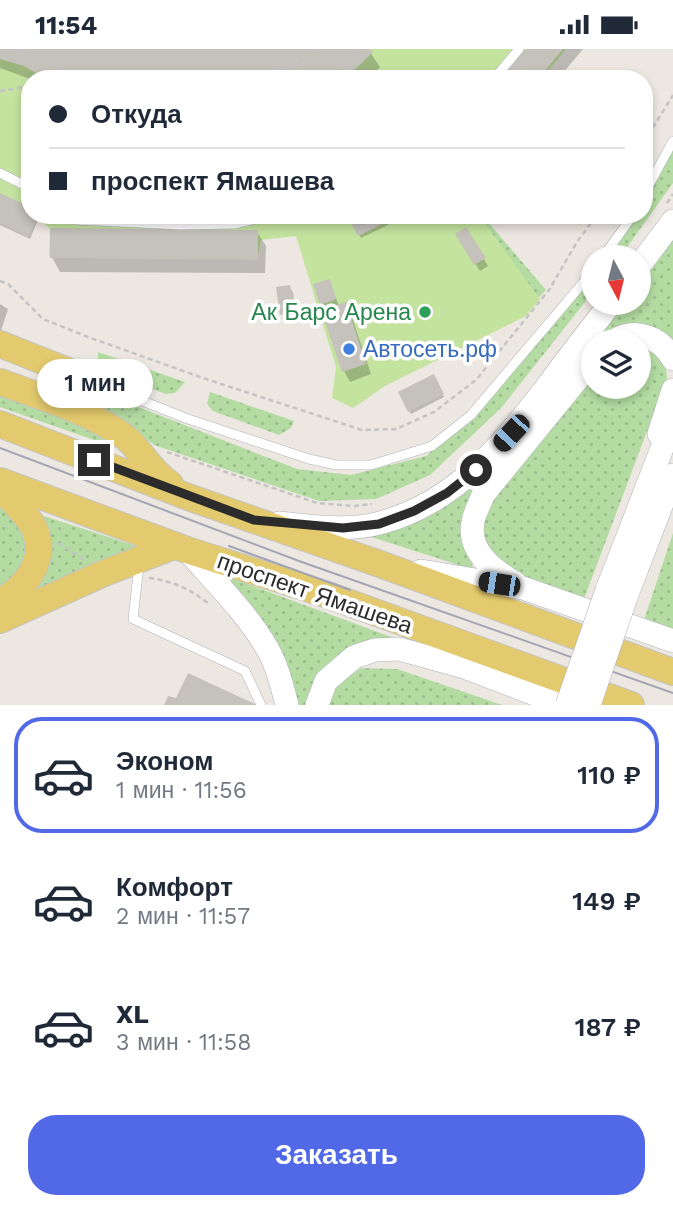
<!DOCTYPE html>
<html lang="ru">
<meta charset="utf-8">
<style>
body{margin:0;font-family:"Work Sans",sans-serif;background:#f6f6f7;color:#1f2937;height:100vh;display:flex;flex-direction:column;font-size:26px;white-space:nowrap}
*{box-sizing:border-box;margin:0}
p{font-size:23px;color:#747a83}
.icon{flex:none;width:38px;height:38px;fill:none;stroke:currentColor;stroke-width:2;stroke-linecap:round;stroke-linejoin:round}
.map{position:relative;height:656px;overflow:hidden}
.drawer{display:flex;flex-direction:column;background:#fff;flex:1}
.drawer>*{flex:none}
.top-card{position:absolute;left:21px;top:21px;width:632px;height:154px;border-radius:28px;box-shadow:0 4px 10px #0003;display:grid;align-content:center;height:154px;padding:0 28px;background:#fff}
.needle{width:46px;rotate:173deg}
.tools{position:absolute;left:581px;top:196px;display:grid;gap:14px}
.tools a{display:grid;place-items:center;width:70px;height:70px;border-radius:50%;background:#fff;box-shadow:0 4px 10px #0003;font-size:35px}
.end{position:absolute;width:32px;height:32px;margin:-16px;border:9px solid #2c2c2c;background:#fff;box-shadow:0 0 0 4px #fff}
.from{border-radius:50%}
.bubble{position:absolute;height:49px;border-radius:24px;background:#fff;box-shadow:0 4px 10px #0003;font-size:23px;font-weight:600;line-height:49px;text-align:center}
.car{position:absolute;width:21px;height:42px;margin:-21px -10px;border-radius:9px;box-shadow:0 0 5px 2px #0007;background:linear-gradient(#222 24%,#8ab4d8 0 40%,#222 0 76%,#8ab4d8 0 86%,#222 0)}
.top-card b{display:flex;align-items:center;gap:24px;height:66px;font-size:26px}
.top-card b+b{border-top:2px solid #e0e1e3}
.top-card i{width:18px;height:18px;background:#1f2937}
ul{padding:12px 0 0;list-style:none}
li{display:flex;align-items:center;gap:21px;height:116px;margin:0 14px 10px;padding:0 14px;border:4px solid transparent;border-radius:28px}
li div{flex:1}
li b{display:block;font-size:26px}
li em{font-style:normal;font-weight:600}
li.selected{border-color:#5169e7}
li>.icon{width:63px;height:63px;stroke-width:1.5}
.cta{display:flex;gap:14px;margin-top:auto;padding:14px 28px}
.cta a{flex:1;height:80px;border-radius:28px;background:#5169e7;color:#fff;font-size:28px;font-weight:600;line-height:80px;text-align:center}
.status{display:flex;justify-content:space-between;align-items:center;height:49px;padding:0 35px;background:#fff;direction:ltr}
.status svg{height:19px;fill:currentColor}
.map>svg:first-child{display:block}
.grass{fill:url(#grass-dots)}
.pitch{fill:#c4e39f}
.shadow{fill:#0003}
.building{fill:#c5c1bb}
.lines{fill:none;stroke-linecap:round;stroke-linejoin:round}
.lane-casing{stroke:#b0b1bb;stroke-width:10}
.secondary-casing{stroke:#b0b1bb;stroke-width:24}
.primary-casing{stroke:#c4c4c4;stroke-width:28}
.path{stroke:#c4c4c4;stroke-width:2.5;stroke-dasharray:5 3.5;stroke-linecap:butt}
.lane{stroke:#fff;stroke-width:9}
.secondary{stroke:#fff;stroke-width:23}
.primary{stroke:#e3ca6e;stroke-width:26}
.tram{stroke:#a3a5b4;stroke-width:2}
.secondary-bridge-casing{stroke:#b0b1bb;stroke-width:24;stroke-linecap:butt}
.secondary-bridge{stroke:#fff;stroke-width:23}
.route{stroke:#2c2c2c;stroke-width:9}
.leisure-dot{fill:#2e9e5b;stroke:#fff;stroke-width:2.5}
.shop-dot{fill:#3f7fe0;stroke:#fff;stroke-width:2.5}
.labels{text-anchor:middle;stroke-width:7;stroke-linejoin:round;paint-order:stroke}
.leisure-label{font-size:23px;fill:#27864d;stroke:#fff;text-anchor:end}
.shop-label{font-size:23px;fill:#366cbe;stroke:#fff;text-anchor:start}
.street-label{font-size:23px;fill:#2c2c2c;stroke:#fff}
</style>
<div class="status"><b>11:54</b><svg viewBox="0 0 49 12"><path d="M0 12V9h3v3zM5 12V6h3v6zM10 12V3h3v9zM15 12V0h3v12zM26 1h20v11H26zM47 4h2v5h-2z"/></svg></div>
<div class="map">
<svg width="673" height="656" viewBox="0 0 673 656">
<defs>
<pattern id="grass-dots" width="8" height="8" patternUnits="userSpaceOnUse" patternTransform="scale(1.75)"><rect width="8" height="8" fill="#b4dca2"/><path d="M2 2h.1M6 6h.1" fill="none" stroke="#9bbd8c" stroke-width="1.8" stroke-linecap="round"/></pattern>
</defs>
<rect width="100%" height="100%" fill="#ece7e0"/>
<g class="grass">
<polygon points="673,99 673,134 620,208 603,208 630,166 644,166 644,144"/>
<polygon points="469,166 482,166 546,241 529,258"/>
<polygon points="673,189 673,297 594,292 624,254 639,254 639,234"/>
<polygon points="593,224 593,243 501,359 430,426 376,450 319,452 154,396 120,370 84,350 90,339 297,420 351,426 426,407 475,365"/>
<path d="M 639,298 C 659,297 666,312 667,329 L 584,550 L 501,518 L 491,509 L 479,478 L 489,452 L 593,328 L 593,338 L 639,338 Z"/>
<polygon points="98,303 185,333 175,344 166,345 103,322 98,315"/>
<polygon points="210,343 294,372 291,379 279,386 213,362 207,355"/>
<polygon points="0,347 86,378 114,398 0,358"/>
<polygon points="498,411 463,491 474,521 359,484"/>
<polygon points="0,454 29,481 27,516 0,539"/>
<polygon points="41,466 139,498 27,544"/>
<polygon points="673,484 673,581 644,571"/>
<polygon points="220,525 405,593 322,622 309,643 305,656 294,656"/>
<polygon points="361,619 397,620 502,656 324,656 336,636"/>
</g>
<g class="pitch">
<polygon points="0,0 566,0 541,30 30,30 30,166 0,151"/>
<polygon points="30,166 479,166 540,250 526,267 385,337 353,359 332,349 336,318 296,187 261,191 257,211 49,207 50,179"/>
</g>
<g class="shadow">
<polygon points="0,0 368,0 380,18 368,30 30,30 0,19"/>
<polygon points="527,0 583,0 558,30 502,30"/>
<polygon points="0,146 30,166 40,166 30,190 0,176"/>
<polygon points="349,166 398,166 400,170 361,189"/>
<polygon points="442,166 457,166 446,173"/>
<polygon points="466,180 488,217 480,222 457,186"/>
<polygon points="257,183 266,197 265,224 60,223 52,208"/>
<polygon points="329,232 339,257 345,255 351,265 371,325 350,333 344,322 322,255"/>
<polygon points="289,237 293,244 296,271 286,272 282,265"/>
<polygon points="0,255 8,260 1,282 0,282"/>
<polygon points="434,327 444,348 411,365 400,344"/>
</g>
<g class="building">
<polygon points="0,0 370,0 373,3 345,30 33,30 37,25 24,17 0,10"/>
<polygon points="525,0 563,0 538,30 500,30"/>
<polygon points="0,144 30,158 30,166 39,166 28,188 0,174"/>
<polygon points="347,166 400,166 358,187"/>
<polygon points="466,178 486,209 474,216 455,185"/>
<polygon points="50,179 258,181 258,211 50,209"/>
<polygon points="330,230 336,250 320,256 313,235"/>
<polygon points="290,236 294,264 280,266 276,238"/>
<polygon points="346,253 366,315 342,323 321,261"/>
<polygon points="434,325 444,345 408,363 398,343"/>
<polygon points="188,624 257,656 164,656 168,647 176,649"/>
</g>
<g class="lines">
<defs>
<g id="lane">
<polyline points="494,30 519,0"/>
<polyline points="0,124 30,139"/>
<polyline points="644,145 673,92"/>
<polyline points="72,166 76,171 181,176 234,175 273,166"/>
<polyline points="603,208 633,166"/>
<polyline points="82,328 188,370 309,410 336,416 371,416 432,397 471,366 593,222"/>
<polyline points="139,516 133,570 245,622 261,656"/>
</g>
<g id="secondary">
<polyline points="639,217 673,172"/>
<path d="M 614,292 C 636,278 661,289 673,310"/>
<polyline points="659,385 673,341"/>
<path d="M 279,474 C 312,477 347,483 380,474 C 455,454 501,397 546,339 C 567,310 589,282 611,254"/>
<path d="M 187,501 C 214,532 246,563 267,599 C 277,616 282,637 287,656"/>
<polyline points="421,522 523,539 673,592"/>
<path d="M 515,534 C 493,521 467,502 473,473 C 474,464 480,455 483,446 L 593,311"/>
<polyline points="607,541 673,371"/>
<polyline points="626,548 673,426"/>
<polyline points="317,656 326,632 354,608 375,601 399,600 464,618 564,656"/>
</g>
<g id="primary">
<polyline points="0,295 78,326 70,358"/>
<path d="M 0,333 C 38,347 92,363 125,388 C 141,401 150,422 170,435"/>
<polyline points="0,375 188,448 380,515 673,623"/>
<polyline points="0,432 187,501 325,545 631,656"/>
<path d="M 0,438 C 9,449 30,468 35,481 C 47,512 26,538 0,553"/>
<polyline points="0,571 102,525 174,497"/>
</g>
</defs>
<use href="#lane" class="lane-casing"/>
<use href="#secondary" class="secondary-casing"/>
<use href="#primary" class="primary-casing"/>
<g class="path">
<polyline points="18,0 83,30"/>
<polyline points="256,30 278,22 319,0"/>
<polyline points="326,30 360,0"/>
<polyline points="0,42 25,38 30,41"/>
<polyline points="644,93 673,46"/>
<polyline points="667,154 673,145"/>
<polyline points="0,232 8,235 43,270 88,288 203,329 362,381 396,380 434,363 476,331 549,241 577,193 597,166"/>
<polyline points="167,403 317,454 354,457 372,455"/>
<polyline points="58,494 85,511"/>
<path d="M 149,529 C 173,532 190,540 209,555"/>
</g>
<use href="#lane" class="lane"/>
<use href="#secondary" class="secondary"/>
<use href="#primary" class="primary"/>
<g class="tram">
<polyline points="0,399 299,512 673,644"/>
<polyline points="229,497 350,541"/>
</g>
<defs>
<g id="secondary-bridge">
<polyline points="567,656 607,541"/>
<polyline points="589,656 626,548"/>
</g>
</defs>
<use href="#secondary-bridge" class="secondary-bridge-casing"/>
<use href="#secondary-bridge" class="secondary-bridge"/>
</g>
<g class="lines">
<polyline class="route" points="94,411 254,471 343,479 379,475 414,462 447,444 476,421"/>
</g>
<circle class="leisure-dot" cx="425" cy="263" r="7"/>
<circle class="shop-dot" cx="349" cy="300" r="7"/>
<g class="labels">
<g class="leisure-label">
<text x="411" y="271">Ак Барс Арена</text>
</g>
<g class="shop-label">
<text x="363" y="308">Автосеть.рф</text>
</g>
<g class="street-label">
<text transform="translate(315 544) rotate(19)" y="8">проспект Ямашева</text>
</g>
</g>
</svg>
<div class="tools">
<a><svg class="needle" viewBox="-14 -14 28 28"><path d="M0-13l5 13h-10z" fill="#e53935"/><path d="M0 13l5-13h-10z" fill="#747a83"/></svg></a>
<a><svg class="icon" aria-label="layers" viewBox="0 0 24 24"><path d="M12 4l9 5-9 5-9-5zM3 14l9 5 9-5"/></svg></a>
</div>
<i class="end from" style="left:476px;top:421px"></i>
<i class="end" style="left:94px;top:411px"></i>
<div class="bubble" style="left:37px;top:310px;width:116px">1 мин</div>
<i class="car" style="left:511px;top:384px;rotate:223deg"></i>
<i class="car" style="left:499px;top:535px;rotate:279deg"></i>
<div class="top-card">
<b><i class="from"></i>Откуда</b>
<b><i></i>проспект Ямашева</b>
</div>
</div>
<section class="drawer">
<ul>
<li class="selected"><svg class="icon" aria-label="car" viewBox="0 0 24 24"><path d="M5 17H2v-5l4-1 3-4h7l3 4 3 1v5h-3M9 17h6M6 11h13"/><circle cx="7" cy="17" r="2"/><circle cx="17" cy="17" r="2"/></svg><div><b>Эконом</b><p>1 мин · 11:56</p></div><em>110 ₽</em></li>
<li><svg class="icon" aria-label="car" viewBox="0 0 24 24"><path d="M5 17H2v-5l4-1 3-4h7l3 4 3 1v5h-3M9 17h6M6 11h13"/><circle cx="7" cy="17" r="2"/><circle cx="17" cy="17" r="2"/></svg><div><b>Комфорт</b><p>2 мин · 11:57</p></div><em>149 ₽</em></li>
<li><svg class="icon" aria-label="car" viewBox="0 0 24 24"><path d="M5 17H2v-5l4-1 3-4h7l3 4 3 1v5h-3M9 17h6M6 11h13"/><circle cx="7" cy="17" r="2"/><circle cx="17" cy="17" r="2"/></svg><div><b>XL</b><p>3 мин · 11:58</p></div><em>187 ₽</em></li>
</ul>
<div class="cta"><a>Заказать</a></div>
</section>
